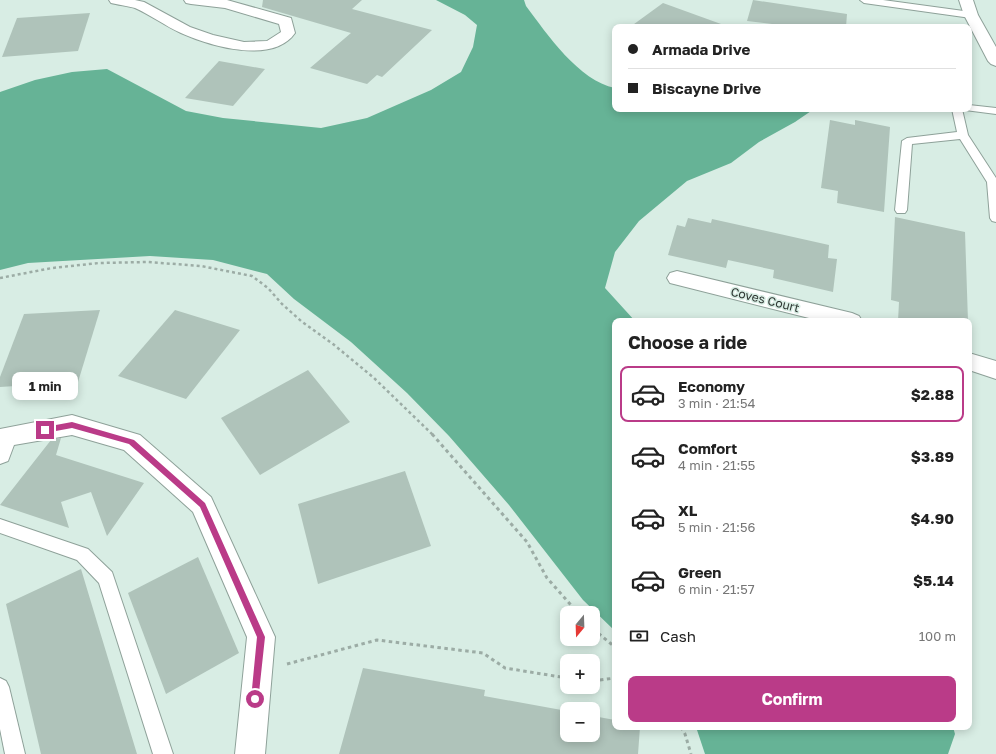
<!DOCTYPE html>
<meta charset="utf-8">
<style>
body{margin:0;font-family:"Golos Text",sans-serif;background:#f6f6f6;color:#222;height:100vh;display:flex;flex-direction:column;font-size:15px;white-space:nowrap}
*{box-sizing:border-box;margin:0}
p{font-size:13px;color:#767676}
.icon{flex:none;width:22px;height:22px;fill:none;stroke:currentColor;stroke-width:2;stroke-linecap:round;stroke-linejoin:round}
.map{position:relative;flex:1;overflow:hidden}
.details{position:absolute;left:612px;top:318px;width:360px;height:412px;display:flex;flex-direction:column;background:#fff;border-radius:8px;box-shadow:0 2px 10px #0003}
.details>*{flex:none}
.banner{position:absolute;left:612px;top:24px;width:360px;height:88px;border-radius:8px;box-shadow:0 2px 10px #0003;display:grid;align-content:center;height:88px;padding:0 16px;background:#fff}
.needle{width:26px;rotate:199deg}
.tools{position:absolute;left:560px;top:606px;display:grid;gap:8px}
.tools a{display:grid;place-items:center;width:40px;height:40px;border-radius:8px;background:#fff;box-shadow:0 2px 10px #0003;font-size:20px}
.end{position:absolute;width:18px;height:18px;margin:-9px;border:5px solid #ba3b88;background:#fff;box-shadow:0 0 0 2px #fff}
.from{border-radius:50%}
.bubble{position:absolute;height:28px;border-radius:8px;background:#fff;box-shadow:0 2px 10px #0003;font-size:13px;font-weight:700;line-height:28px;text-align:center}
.banner b{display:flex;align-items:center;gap:14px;height:38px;font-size:15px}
.banner b+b{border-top:1px solid #e0e0e0}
.banner i{width:10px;height:10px;background:#222}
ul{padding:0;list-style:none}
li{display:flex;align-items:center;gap:12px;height:56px;margin:0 8px 6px;padding:0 8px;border:2px solid transparent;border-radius:8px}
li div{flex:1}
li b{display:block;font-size:15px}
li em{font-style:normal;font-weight:700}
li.on{border-color:#ba3b88}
li>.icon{width:36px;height:36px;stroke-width:1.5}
h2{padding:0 16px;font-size:18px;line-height:48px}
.pay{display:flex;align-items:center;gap:10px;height:44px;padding:0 16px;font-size:15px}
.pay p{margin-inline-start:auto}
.cta{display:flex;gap:8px;margin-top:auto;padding:8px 16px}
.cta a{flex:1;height:46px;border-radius:8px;background:#ba3b88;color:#fff;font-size:16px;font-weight:700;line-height:46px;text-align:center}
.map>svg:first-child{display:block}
.water{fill:#66b396}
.building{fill:#afc3ba}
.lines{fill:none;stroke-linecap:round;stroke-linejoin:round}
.service-casing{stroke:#8ea199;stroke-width:2}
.minor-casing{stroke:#8ea199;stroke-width:2}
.path-far1{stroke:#9caca5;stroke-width:2.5;stroke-dasharray:3 3;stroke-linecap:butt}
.path{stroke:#9caca5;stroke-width:3;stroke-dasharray:3.5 3.5;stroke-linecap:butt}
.service{fill:#fff;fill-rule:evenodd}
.minor{fill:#fff;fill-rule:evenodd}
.route{fill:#ba3b88}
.labels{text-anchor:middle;stroke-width:3;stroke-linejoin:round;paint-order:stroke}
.street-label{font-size:12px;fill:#2f3733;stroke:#d8ede4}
</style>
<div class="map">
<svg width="996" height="754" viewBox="0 0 996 754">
<rect width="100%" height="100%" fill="#d8ede4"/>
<g class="water">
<path d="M 436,0 L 524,0 L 526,6 C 547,34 579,81 615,88 L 615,109 L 814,109 L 795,122 L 759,142 L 731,163 L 687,181 L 639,221 L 615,252 L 605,288 L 635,321 L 615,321 L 615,631 L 583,600 L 509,505 L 449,436 L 407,393 L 351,342 L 294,299 L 267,274 L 213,260 L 150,256 L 28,263 L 0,270 L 0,92 L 35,80 L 72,72 L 107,69 L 186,111 L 223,118 L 321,128 L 367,118 L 431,90 L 461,72 L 473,47 L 477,25 L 465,15 Z"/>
<polygon points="696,727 953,727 955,734 948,754 705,754"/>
</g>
<g class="building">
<polygon points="263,0 362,0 352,9 432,30 382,77 377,75 367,84 310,68 351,33 262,7"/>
<polygon points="753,0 847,14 846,27 771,27 772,24 747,21"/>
<polygon points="663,3 721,24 721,27 630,27"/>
<polygon points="90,13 78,51 2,57 17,18"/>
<polygon points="219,61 265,69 233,106 185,98"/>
<polygon points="830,120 855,125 855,120 890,127 884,212 837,203 838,191 821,188"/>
<polygon points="895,217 965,232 968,321 898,321 899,302 891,300"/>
<polygon points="688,218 711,223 712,219 829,245 828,258 837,259 833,292 773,278 774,270 728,260 726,268 668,255 677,225 685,227"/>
<polygon points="100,310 78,382 0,387 0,377 24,314"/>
<polygon points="175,310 240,330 186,399 118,376"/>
<polygon points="308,370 350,422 260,475 221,418"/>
<polygon points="61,438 56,455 144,483 107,536 91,492 61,502 69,528 0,505 51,440"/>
<polygon points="405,471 431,546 318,584 298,504"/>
<polygon points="198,557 239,653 166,694 128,593"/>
<polygon points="81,569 97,622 137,754 41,754 6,604"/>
<polygon points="363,668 485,690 484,696 567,711 567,735 593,735 593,716 615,720 615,727 640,727 638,754 339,754"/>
</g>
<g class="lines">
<defs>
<g id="service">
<polygon points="860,0 883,0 971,12 975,15 971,18 864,3"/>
<polygon points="969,105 996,108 996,114 965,110 965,109 969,109"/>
<polygon points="952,109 962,109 968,135 996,178 996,222 992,221 990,218 987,182 960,139 912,144 907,210 905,213 897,213 895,210 902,141 907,138 957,132"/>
<polygon points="0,519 88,549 112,572 173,754 153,754 99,583 77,560 0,533"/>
<polygon points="0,678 6,681 9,687 25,754 5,754 0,729"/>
</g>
<g id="minor">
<path d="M 109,0 L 135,0 L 144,2 L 190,27 L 213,35 L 244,42 L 267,41 L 281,32 L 279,24 L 225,8 L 191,4 L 186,3 L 184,0 L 227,0 L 291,18 L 295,33 C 273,65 210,46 181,33 C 165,26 151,15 135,8 C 128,6 119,5 111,3 Z"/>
<polygon points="959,0 973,0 978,15 996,47 996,66 991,64 988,61 964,15"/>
<polygon points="677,271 852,313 859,316 862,321 821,321 670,283 667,278 670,273"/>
<polygon points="969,353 996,361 996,379 969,370"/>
<polygon points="72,415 140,435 211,497 275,637 265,754 235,754 247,637 193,512 124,450 72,435 14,445 8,461 0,464 0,429"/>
</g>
</defs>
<use href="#service" class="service-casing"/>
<use href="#minor" class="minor-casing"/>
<polyline class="path-far1" points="0,278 52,268 99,263 148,262 201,266 252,276 268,288 282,304 301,321 333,344 374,378 433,435"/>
<g class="path">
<polyline points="432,434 527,542 547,578 578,613"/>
<polyline points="593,629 615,647"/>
<polyline points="287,664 377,640 483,653 505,668 567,678"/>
<polyline points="593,681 615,678"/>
<polyline points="681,727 685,734 691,754"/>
</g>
<use href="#service" class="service"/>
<use href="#minor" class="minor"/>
</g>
<polygon class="route" points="72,422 134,440 205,503 265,637 258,702 255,704 252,702 251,699 257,637 200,507 129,444 72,428 45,433 41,430 45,427"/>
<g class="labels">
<g class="street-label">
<text transform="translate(765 300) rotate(14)" y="4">Coves Court</text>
</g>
</g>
</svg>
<div class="tools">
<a><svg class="needle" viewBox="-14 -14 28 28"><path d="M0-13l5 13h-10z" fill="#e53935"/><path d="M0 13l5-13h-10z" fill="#767676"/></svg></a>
<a>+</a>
<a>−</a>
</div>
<i class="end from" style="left:255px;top:699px"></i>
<i class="end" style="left:45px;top:430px"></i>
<div class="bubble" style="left:12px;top:372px;width:66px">1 min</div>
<div class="banner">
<b><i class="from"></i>Armada Drive</b>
<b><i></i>Biscayne Drive</b>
</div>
<section class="details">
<h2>Choose a ride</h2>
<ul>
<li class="on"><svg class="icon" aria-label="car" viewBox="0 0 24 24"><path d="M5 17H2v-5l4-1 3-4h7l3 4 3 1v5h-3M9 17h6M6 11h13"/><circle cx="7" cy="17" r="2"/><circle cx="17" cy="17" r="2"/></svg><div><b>Economy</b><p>3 min · 21:54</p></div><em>$2.88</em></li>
<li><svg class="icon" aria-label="car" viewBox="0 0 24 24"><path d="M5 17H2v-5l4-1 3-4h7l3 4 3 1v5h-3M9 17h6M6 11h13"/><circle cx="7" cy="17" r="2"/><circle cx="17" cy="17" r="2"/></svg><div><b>Comfort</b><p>4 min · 21:55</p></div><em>$3.89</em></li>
<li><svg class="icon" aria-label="car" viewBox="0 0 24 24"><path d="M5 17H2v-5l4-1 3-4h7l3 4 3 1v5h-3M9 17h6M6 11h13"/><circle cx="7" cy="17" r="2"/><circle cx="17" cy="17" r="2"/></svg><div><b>XL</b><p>5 min · 21:56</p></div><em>$4.90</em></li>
<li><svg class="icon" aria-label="car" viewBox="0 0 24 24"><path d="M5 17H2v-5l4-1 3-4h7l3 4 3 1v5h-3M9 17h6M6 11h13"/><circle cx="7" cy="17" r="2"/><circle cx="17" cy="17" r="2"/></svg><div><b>Green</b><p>6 min · 21:57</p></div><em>$5.14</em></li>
</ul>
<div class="pay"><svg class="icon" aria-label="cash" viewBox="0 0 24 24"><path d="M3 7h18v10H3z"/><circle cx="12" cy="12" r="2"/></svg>Cash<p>100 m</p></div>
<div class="cta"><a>Confirm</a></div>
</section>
</div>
